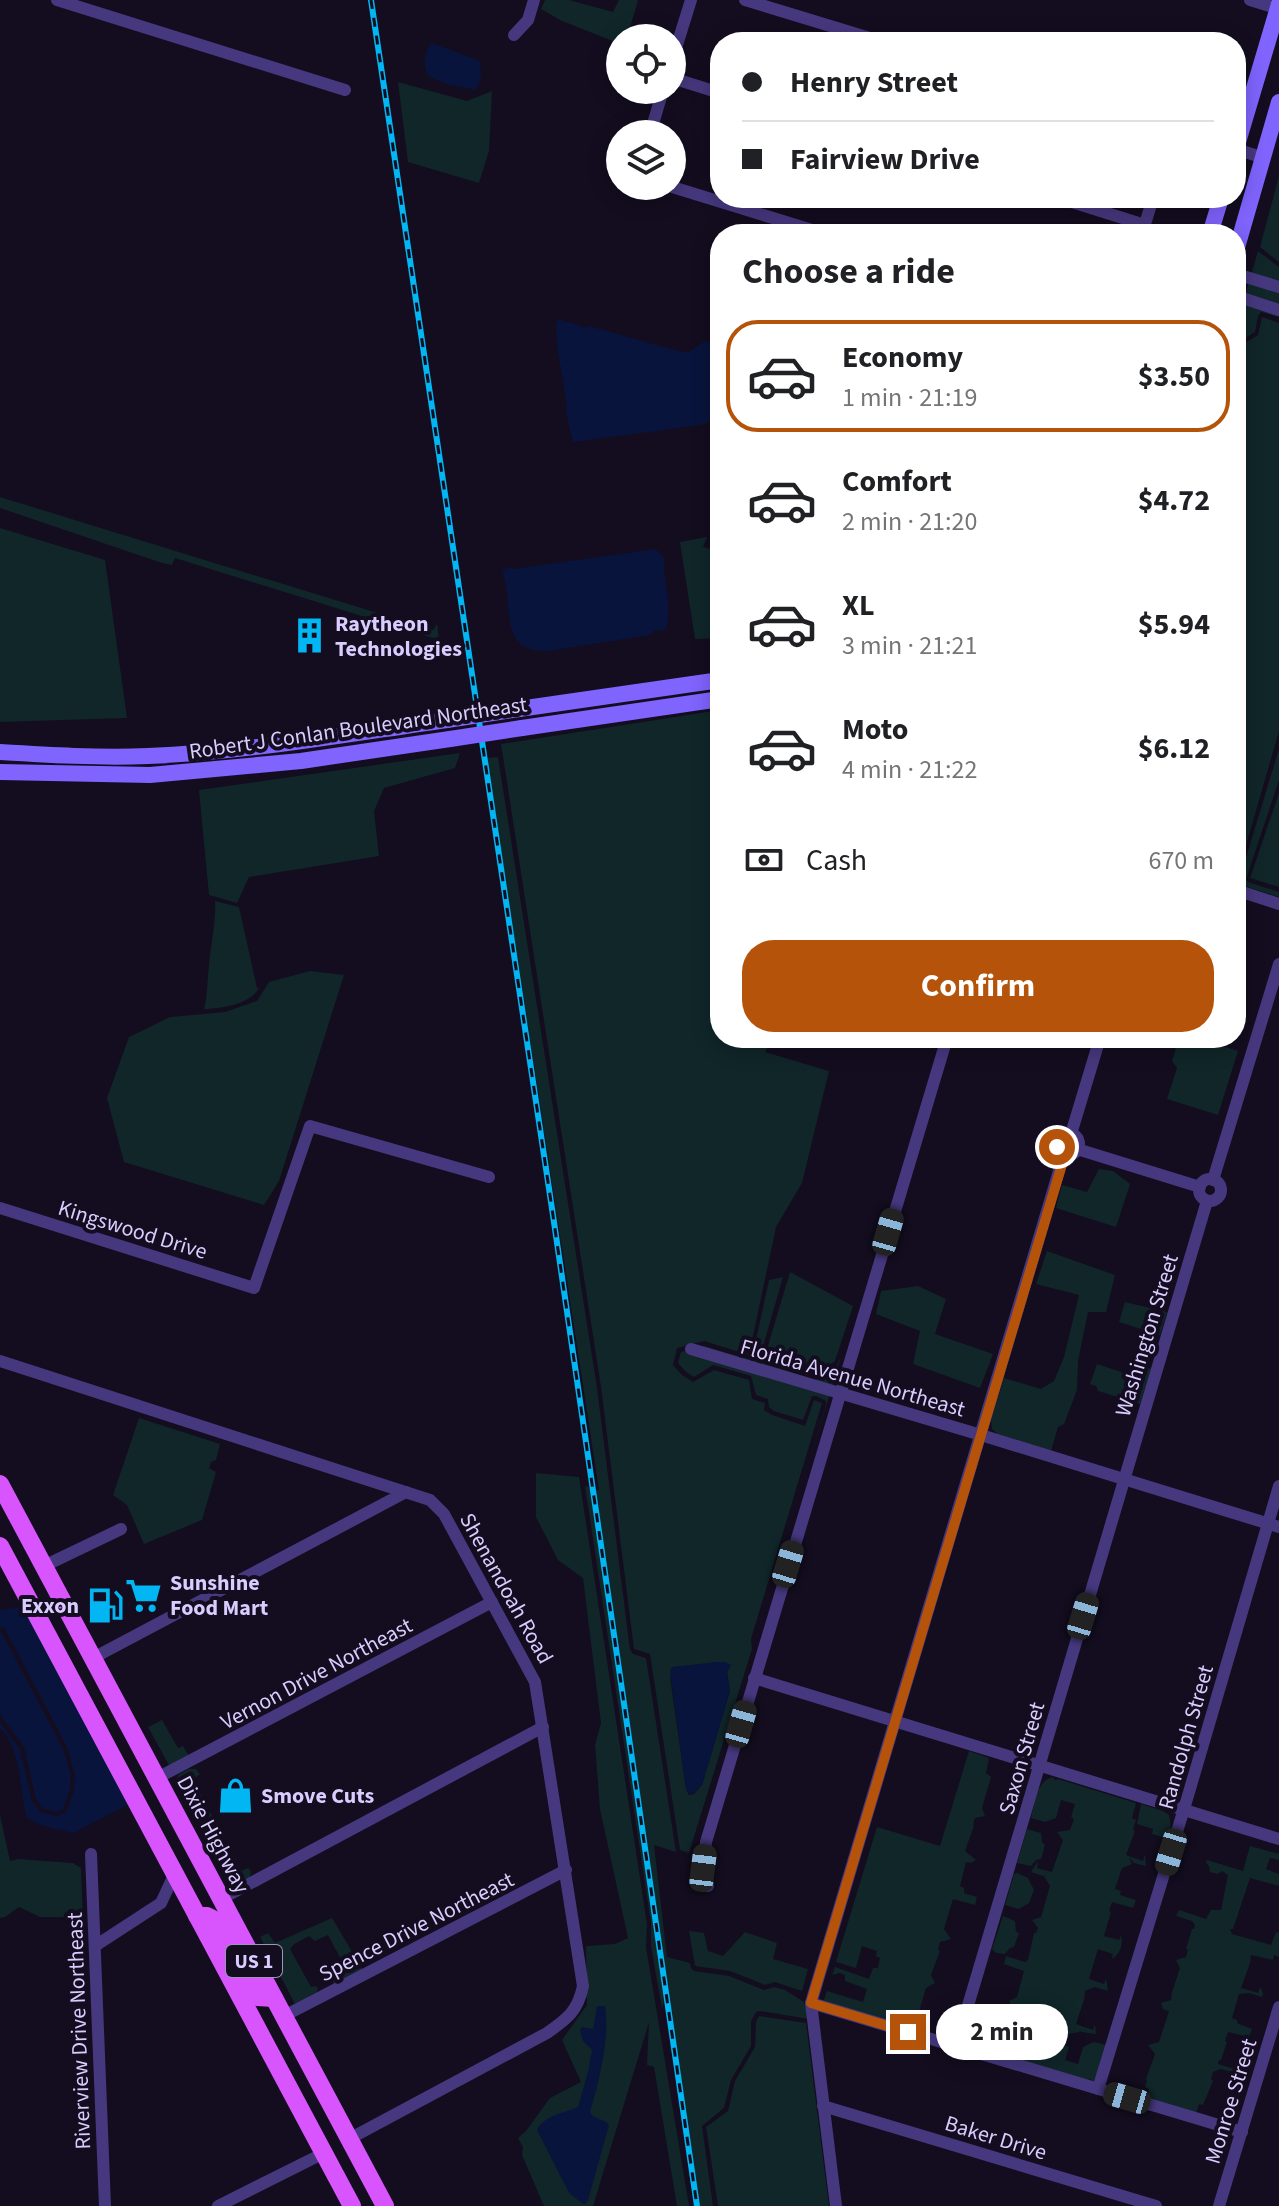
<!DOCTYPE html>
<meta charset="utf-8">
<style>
body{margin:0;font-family:"Source Sans 3",sans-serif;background:#f2f2f2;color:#202124;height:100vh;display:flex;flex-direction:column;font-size:30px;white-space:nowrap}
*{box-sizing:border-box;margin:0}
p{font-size:26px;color:#757577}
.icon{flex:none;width:44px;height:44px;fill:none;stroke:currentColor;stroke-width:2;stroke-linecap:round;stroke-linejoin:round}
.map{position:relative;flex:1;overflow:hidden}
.details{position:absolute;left:710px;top:224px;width:536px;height:824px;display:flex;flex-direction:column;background:#fff;border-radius:32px;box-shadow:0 4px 20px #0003}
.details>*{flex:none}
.top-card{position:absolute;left:710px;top:32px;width:536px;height:176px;border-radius:32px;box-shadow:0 4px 20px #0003;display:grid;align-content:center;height:176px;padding:0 32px;background:#fff}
.fabs{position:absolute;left:606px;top:24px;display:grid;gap:16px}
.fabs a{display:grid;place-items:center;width:80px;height:80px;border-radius:50%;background:#fff;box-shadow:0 4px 20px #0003;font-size:40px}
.end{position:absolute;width:36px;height:36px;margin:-18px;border:10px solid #b45309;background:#fff;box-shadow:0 0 0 4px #fff}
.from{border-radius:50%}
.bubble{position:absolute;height:56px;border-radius:28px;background:#fff;box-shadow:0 4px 20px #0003;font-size:26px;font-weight:700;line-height:56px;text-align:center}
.car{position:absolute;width:24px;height:48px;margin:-24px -12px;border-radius:10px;box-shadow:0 0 6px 2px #0007;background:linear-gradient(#222 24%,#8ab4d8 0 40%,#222 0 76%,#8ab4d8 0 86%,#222 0)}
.top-card b{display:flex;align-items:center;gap:28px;height:76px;font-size:30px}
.top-card b+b{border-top:2px solid #e0e0e0}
.top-card i{width:20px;height:20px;background:#202124}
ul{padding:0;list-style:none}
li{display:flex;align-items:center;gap:24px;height:112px;margin:0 16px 12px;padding:0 16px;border:4px solid transparent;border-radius:32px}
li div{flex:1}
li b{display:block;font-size:30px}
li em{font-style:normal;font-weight:700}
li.selected{border-color:#b45309}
li>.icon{width:72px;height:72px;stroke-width:1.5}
h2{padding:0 32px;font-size:36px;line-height:96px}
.pay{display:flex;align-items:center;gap:20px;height:88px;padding:0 32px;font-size:30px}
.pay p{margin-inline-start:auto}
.button{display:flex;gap:16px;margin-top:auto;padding:16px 32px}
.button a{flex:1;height:92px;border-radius:32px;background:#b45309;color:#fff;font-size:32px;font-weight:700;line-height:92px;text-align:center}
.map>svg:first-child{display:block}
.green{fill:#102629;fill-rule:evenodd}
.water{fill:#09143c}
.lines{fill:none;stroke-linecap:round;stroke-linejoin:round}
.minor{stroke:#46387e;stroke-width:12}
.secondary{stroke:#7f64fd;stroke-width:16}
.primary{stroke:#d854fd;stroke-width:18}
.rail-casing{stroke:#02b6f4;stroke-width:6}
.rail{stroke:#130d1f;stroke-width:3;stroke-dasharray:9;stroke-linecap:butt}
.secondary-bridge{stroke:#7f64fd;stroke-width:16}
.route{stroke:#b45309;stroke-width:10}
.labels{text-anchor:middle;stroke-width:8;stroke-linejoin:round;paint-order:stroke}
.shield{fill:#130d1f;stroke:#9e93bb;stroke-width:2}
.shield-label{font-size:20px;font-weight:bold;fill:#d9ccfe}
.poi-label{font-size:22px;font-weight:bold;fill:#d9ccfe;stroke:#130d1f;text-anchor:start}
.street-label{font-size:22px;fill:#d9ccfe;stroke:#130d1f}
</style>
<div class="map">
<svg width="1279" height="2206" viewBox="0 0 1279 2206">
<rect width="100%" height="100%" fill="#130d1f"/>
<g class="green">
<polygon points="545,0 569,0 613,12 619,0 638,0 627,38 620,38 620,44 560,20 541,9"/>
<polygon points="398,82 467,101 492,91 489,151 479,183 408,162"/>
<polygon points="1279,176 1279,262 1260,247"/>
<polygon points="1258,251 1279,267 1279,317 1261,312 1258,316 1255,332 1236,344 1236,327"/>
<polygon points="1262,317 1279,323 1279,731 1240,866 1236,869 1236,357 1240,346 1258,335"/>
<polygon points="420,472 439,640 175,558 172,565 162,563 0,508 0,497 433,630 437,624"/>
<polygon points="0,528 105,560 127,718 0,722"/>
<polygon points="707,537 703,547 715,550 720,545 720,638 695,639 680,542"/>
<path d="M 720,710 L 720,1038 L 774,1038 L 765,1052 L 829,1071 L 802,1183 L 776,1227 L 749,1355 L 704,1341 L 677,1348 L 673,1365 L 682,1375 L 693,1382 L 714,1370 L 749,1380 L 752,1399 L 765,1403 L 764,1410 L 772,1415 L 805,1426 L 814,1400 L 822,1403 L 751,1639 L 752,1649 L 689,1853 L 680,1850 L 650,1654 L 634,1649 L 601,1387 L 501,744 ZM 731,1665 L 727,1672 L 730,1691 L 702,1785 L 694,1794 L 689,1795 L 686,1789 L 670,1677 Z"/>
<polygon points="1279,749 1279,780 1246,879 1248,882 1279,892 1279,897 1238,884"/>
<polygon points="460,753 455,768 384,788 374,811 379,856 249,877 237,903 209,895 199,790"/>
<polygon points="498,757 597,1388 630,1650 633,1654 646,1658 676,1852 654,1845 667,1957 690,1963 691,1968 694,1971 729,1976 764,1990 774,1987 785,1990 804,2002 809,2019 760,2011 756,2012 751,2021 751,2046 731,2080 724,2108 702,2126 713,2206 694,2206 664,2000 662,2009 651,1946 651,1923 585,1486 599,1490 487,758"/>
<polygon points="1279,793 1279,887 1250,878"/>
<path d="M 215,901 L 239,907 L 257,988 L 259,988 C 249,1005 222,1008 204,1009 C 208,994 207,980 209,965 C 211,943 216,924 215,901 Z"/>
<polygon points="310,971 344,975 279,1181 264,1205 124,1162 107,1098 129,1037 170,1017 225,1012 257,1001 269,982"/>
<polygon points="1179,1038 1197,1038 1238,1051 1218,1115 1167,1099 1177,1068 1172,1061"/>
<polygon points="1099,1169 1113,1171 1130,1184 1116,1227 1056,1208 1062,1185 1087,1192"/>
<polygon points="1047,1251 1115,1275 1106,1312 1088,1312 1078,1361 1077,1390 1064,1424 1058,1427 1051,1451 999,1435 992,1429 991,1420 1004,1378 1041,1389 1054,1381 1064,1357 1079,1295 1036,1284"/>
<polygon points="790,1272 853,1306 835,1361 816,1375 764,1359"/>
<polygon points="783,1277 760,1357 760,1362 816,1380 837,1365 841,1357 801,1489 826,1405 826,1401 816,1396 812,1396 803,1420 774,1411 769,1407 768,1399 756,1395 751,1376 713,1365 694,1377 685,1371 678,1363 681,1352 704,1346 748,1359 752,1358 769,1280"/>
<polygon points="918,1286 946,1299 935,1334 993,1354 980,1388 913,1364 920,1331 876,1314 881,1291"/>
<polygon points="1125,1302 1167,1312 1160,1335 1119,1322"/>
<polygon points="1097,1364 1130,1375 1136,1364 1151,1369 1140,1404 1098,1391 1096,1386 1090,1384"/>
<polygon points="139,1418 220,1444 216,1460 211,1462 209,1468 216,1472 202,1520 144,1544 127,1505 113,1495"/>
<polygon points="536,1473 579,1477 647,1924 646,1947 689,2206 677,2206 654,2067 647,2065 649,2022 593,2206 544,2206 522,2155 523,2147 518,2138 526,2131 550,2098 581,2082 562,2040 587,2005 586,1946 615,1944 628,1938 600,1809 595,1745 601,1723 583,1578 558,1560 536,1517"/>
<polygon points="162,1720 178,1748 183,1746 190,1758 169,1765 148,1727"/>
<polygon points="969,1751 989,1758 986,1773 991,1777 982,1808 985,1816 975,1818 973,1825 974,1826 965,1851 976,1860 971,1863 966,1862 960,1886 964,1888 964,1893 977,1897 975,1905 953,1899 944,1929 951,1939 940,1942 938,1950 940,1951 931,1975 935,1983 926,1988 917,2018 910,2017 907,2027 828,2003 824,2000 827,1991 863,2002 867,1989 845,1981 845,1975 840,1973 832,1975 835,1967 869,1979 873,1968 878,1968 880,1958 876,1956 877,1951 862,1946 856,1968 836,1962 877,1827 940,1846"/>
<polygon points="189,1769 196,1769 200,1774 193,1780 241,1871 248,1868 251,1871 250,1878 232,1885 176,1780 179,1774"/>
<path d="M 1053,1777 L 1055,1780 L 1058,1779 L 1136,1803 L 1132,1818 L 1136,1820 L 1133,1830 L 1135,1831 L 1126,1855 L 1143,1861 L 1145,1854 L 1146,1866 L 1134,1863 L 1129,1857 L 1132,1864 L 1122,1868 L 1115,1889 L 1121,1891 L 1120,1895 L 1136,1900 L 1133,1908 L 1112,1902 L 1109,1911 L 1111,1912 L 1104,1936 L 1119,1940 L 1121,1935 C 1123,1945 1121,1953 1112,1959 L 1113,1954 L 1098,1949 L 1089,1979 L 1104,1984 L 1106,1978 L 1108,1991 L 1095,1987 L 1085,1991 L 1084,2000 L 1076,2024 L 1093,2030 L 1095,2024 L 1096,2034 L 1081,2032 L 1079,2029 L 1080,2032 L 1069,2034 L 1065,2045 L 1069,2047 L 1065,2060 L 1078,2064 L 1083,2047 L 1094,2042 L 1106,2045 L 1097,2077 L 1093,2082 L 1090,2079 L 1084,2081 L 1004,2055 L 1007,2046 L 1003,2044 L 1006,2035 L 1004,2034 L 1010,2013 L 1012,2014 L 1013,2009 L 1009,2001 L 1017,1997 L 1024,1971 L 1004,1964 L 1006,1956 L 1025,1962 L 1028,1960 L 1034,1933 L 1036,1933 L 1038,1928 L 1032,1920 L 1041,1917 L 1050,1886 L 1044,1876 L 1047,1874 L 1043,1876 L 1031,1872 L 1038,1861 L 1037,1868 L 1052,1872 L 1063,1840 L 1057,1832 L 1070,1830 L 1074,1819 L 1071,1817 L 1075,1804 L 1061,1800 L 1056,1818 L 1045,1822 L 1031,1818 C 1035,1803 1036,1781 1053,1777 Z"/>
<polygon points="1141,1804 1163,1811 1169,1815 1171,1825 1168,1839 1152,1834 1153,1829 1137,1824"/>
<polygon points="0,1815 10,1861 18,1859 73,1863 81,1868 83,1917 40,1917 19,1907 5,1917 0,1918"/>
<polygon points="1027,1829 1041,1833 1042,1842 1045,1845 1041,1859 1036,1860 1031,1866 1017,1863"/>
<polygon points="1250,1846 1279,1854 1279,1860 1270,1858 1266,1869 1279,1874 1279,1886 1250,1878 1233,1929 1230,1929 1232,1934 1271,1945 1276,1932 1279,1933 1279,1957 1274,1955 1273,1960 1251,1955 1250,1963 1241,1988 1258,1993 1260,1987 1263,1993 1262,1997 1249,1993 1239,1994 1232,2018 1237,2020 1237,2023 1252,2029 1249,2037 1228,2032 1225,2041 1227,2042 1221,2060 1219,2060 1218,2064 1235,2069 1237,2066 1240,2070 1239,2074 1221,2069 1213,2072 1211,2079 1213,2081 1203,2105 1199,2104 1196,2114 1147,2098 1149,2089 1145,2087 1147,2080 1146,2079 1155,2054 1148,2045 1159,2042 1169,2011 1163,2009 1161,2003 1171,2000 1172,1992 1180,1968 1176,1960 1186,1957 1188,1949 1186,1949 1192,1929 1194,1929 1195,1925 1192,1921 1176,1916 1179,1910 1206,1919 1211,1910 1221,1910 1228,1875 1222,1871 1218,1874 1210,1872 1209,1866 1206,1863 1207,1860 1243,1871"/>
<polygon points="1017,1873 1028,1878 1034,1890 1029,1903 1019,1909 1005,1905 1014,1874"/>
<polygon points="1003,1916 1015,1921 1016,1932 1019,1933 1014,1947 1010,1948 1005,1954 996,1953 992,1949"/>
<polygon points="332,1918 364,1972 337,1984 331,1982 331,1970 343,1963 328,1935 315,1941 309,1936 294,1944 290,1949 311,1987 316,1986 318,1989 317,1992 295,2004 260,1937 268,1933 275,1943"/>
<polygon points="689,1931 704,1933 708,1951 723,1956 745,1932 777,1943 773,1959 808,1969 802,1991 775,1982 765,1985 730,1971 695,1966"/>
<polygon points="759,2016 806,2023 829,2206 718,2206 706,2127 728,2111 735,2081 755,2047 756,2022"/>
</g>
<g class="water">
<path d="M 432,43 L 480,61 L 481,78 L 476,90 L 449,85 L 428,76 C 423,65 423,53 432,43 Z"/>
<path d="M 560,319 C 567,324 576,322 584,328 L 589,326 L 678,351 L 689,352 L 705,341 L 720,345 L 720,416 L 704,424 L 694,426 L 573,442 L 566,412 L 567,406 L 557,345 L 556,323 Z"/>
<path d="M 656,549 L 664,558 C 663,582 673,605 666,628 L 661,631 L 655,630 L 650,635 L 548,651 C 497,653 514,605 503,574 L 503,571 L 508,567 L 514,569 Z"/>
<path d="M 23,1607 L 129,1804 L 73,1833 L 43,1826 L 27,1818 C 19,1790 22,1750 0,1728 L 0,1722 L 20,1750 L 32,1801 L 40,1812 L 57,1816 L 66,1812 L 74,1791 L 75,1775 L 67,1747 L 5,1629 L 0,1628 L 0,1610 Z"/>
<polygon points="0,1632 2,1633 63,1749 71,1775 70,1789 63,1809 58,1812 43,1809 36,1799 24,1747 0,1714"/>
<polygon points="717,1662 725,1662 731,1665 727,1672 730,1691 702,1785 691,1795 686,1789 670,1671 672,1667"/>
<path d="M 597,2006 L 605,2006 C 610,2040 599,2081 590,2112 C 593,2120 605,2118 609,2125 L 588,2200 L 586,2204 L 583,2204 L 569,2193 L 537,2130 C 544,2115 565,2113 578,2107 L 588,2072 L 592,2050 L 583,2041 L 580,2030 L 582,2027 L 593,2029 Z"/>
</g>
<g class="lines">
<g class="minor">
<polyline points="57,0 345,90"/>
<polyline points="745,0 883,42"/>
<polyline points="1250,0 1279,9"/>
<polyline points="514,35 528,20 534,0"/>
<polyline points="672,61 691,0"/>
<polyline points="672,78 720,93"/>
<polyline points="650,134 663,90"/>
<polyline points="1236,149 1264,158"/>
<polyline points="669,186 825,234"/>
<polyline points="1059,198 1145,225"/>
<polyline points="1142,234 1153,198"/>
<polyline points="1236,274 1279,287"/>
<polyline points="1236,296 1279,310"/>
<polyline points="1236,890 1279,904"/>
<circle cx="1068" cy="1144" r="11"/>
<polyline points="1071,1134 1100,1038"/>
<polyline points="1077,1149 1200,1187"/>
<circle cx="1210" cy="1190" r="11"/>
<polyline points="1213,1180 1279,964"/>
<polyline points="0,1208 254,1288 310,1126 489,1177"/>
<polyline points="691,1349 981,1435 1279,1527"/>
<path d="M 0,1361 L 430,1500 L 444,1514 L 535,1682 L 583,1986 C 578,2011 567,2019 547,2033 L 349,2139"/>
<polyline points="44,1566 121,1529"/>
<polyline points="93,1658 406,1492"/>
<polyline points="754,1678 1279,1839"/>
<polyline points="157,1778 492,1602"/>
<polyline points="91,1854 105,2206"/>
<polyline points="708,1886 703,1868 706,1842 947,1038"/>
<polyline points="221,1899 543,1727"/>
<polyline points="95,1946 161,1903 175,1873"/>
<polyline points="811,2003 1242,2132"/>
<polyline points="284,2016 566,1870"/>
<polyline points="956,2046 1207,1201"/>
<polyline points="1098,2089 1187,1799 1279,1486"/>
<polyline points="823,2106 1156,2206"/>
<polyline points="218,2206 324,2153"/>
<polyline points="836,2206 811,2003 1064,1154"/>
<polyline points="1219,2206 1279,2007"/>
</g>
<g class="secondary">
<polyline points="1236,149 1279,4"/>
<polyline points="1210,234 1221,198"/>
<polyline points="1236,251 1279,102"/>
<polyline points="519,709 720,680"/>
<polyline points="522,728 720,699"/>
<path d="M 0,752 C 49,755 99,758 148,756 C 248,752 348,734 447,720"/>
<polyline points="0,772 150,775 301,761 450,739"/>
</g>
<g class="primary">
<polyline points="0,1484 385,2206"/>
<polyline points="0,1546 352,2206"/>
<polyline points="197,1916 207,1916 215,1920 257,1997 274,1998"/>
</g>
<defs>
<polyline id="rail" points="371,0 554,1222 697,2206"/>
</defs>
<use href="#rail" class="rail-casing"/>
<use href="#rail" class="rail"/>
<g class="secondary-bridge">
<polyline points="447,720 519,709"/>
<polyline points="450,739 522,728"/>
</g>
</g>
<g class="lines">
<polyline class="route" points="908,2032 811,2003 1063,1161 1064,1154 1057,1147"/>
</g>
<defs>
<symbol id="building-bare" viewBox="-9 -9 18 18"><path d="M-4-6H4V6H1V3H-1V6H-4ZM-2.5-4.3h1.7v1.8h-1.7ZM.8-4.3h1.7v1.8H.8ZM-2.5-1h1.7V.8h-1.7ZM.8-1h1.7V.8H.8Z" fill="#02b6f4" stroke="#130d1f" stroke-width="2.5" paint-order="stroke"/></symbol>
<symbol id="supermarket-bare" viewBox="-9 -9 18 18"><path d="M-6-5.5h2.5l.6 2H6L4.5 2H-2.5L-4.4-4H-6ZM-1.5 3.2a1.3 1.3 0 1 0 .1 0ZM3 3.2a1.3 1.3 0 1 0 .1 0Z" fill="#02b6f4" stroke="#130d1f" stroke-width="2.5" paint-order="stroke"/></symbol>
<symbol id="fuel-bare" viewBox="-9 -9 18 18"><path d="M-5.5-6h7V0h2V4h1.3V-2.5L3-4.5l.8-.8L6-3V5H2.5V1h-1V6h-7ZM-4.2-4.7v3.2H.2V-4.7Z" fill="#02b6f4" stroke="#130d1f" stroke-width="2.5" paint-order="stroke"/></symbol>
<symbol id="shop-bare" viewBox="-9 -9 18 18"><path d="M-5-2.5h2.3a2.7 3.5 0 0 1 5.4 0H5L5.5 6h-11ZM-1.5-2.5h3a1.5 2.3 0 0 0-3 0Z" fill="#02b6f4" stroke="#130d1f" stroke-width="2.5" paint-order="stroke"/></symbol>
</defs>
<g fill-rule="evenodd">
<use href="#building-bare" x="284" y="610" width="51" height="51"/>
<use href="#supermarket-bare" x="118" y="1570" width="51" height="51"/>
<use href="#fuel-bare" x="80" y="1580" width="51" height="51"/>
<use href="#shop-bare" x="210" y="1770" width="51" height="51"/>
</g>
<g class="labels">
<rect class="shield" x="226" y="1945" width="56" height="32" rx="6"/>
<g class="shield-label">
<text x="254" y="1968">US 1</text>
</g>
<g class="poi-label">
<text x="335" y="631">Raytheon<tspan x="335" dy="25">Technologies</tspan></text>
<text x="170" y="1590">Sunshine<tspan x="170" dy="25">Food Mart</tspan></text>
<text x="79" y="1613" text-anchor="end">Exxon</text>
<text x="261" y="1803">Smove Cuts</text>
</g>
<g class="street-label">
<text transform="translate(358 727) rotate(-8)" y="8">Robert J Conlan Boulevard Northeast</text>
<text transform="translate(133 1229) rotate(17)" y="8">Kingswood Drive</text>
<text transform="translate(1146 1335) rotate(-73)" y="8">Washington Street</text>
<text transform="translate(853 1377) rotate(16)" y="8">Florida Avenue Northeast</text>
<text transform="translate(507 1588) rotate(61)" y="8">Shenandoah Road</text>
<text transform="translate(316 1673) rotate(-28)" y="8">Vernon Drive Northeast</text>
<text transform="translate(1185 1737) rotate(-74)" y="8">Randolph Street</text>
<text transform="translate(1021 1758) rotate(-74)" y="8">Saxon Street</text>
<text transform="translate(214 1834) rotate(62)" y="8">Dixie Highway</text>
<text transform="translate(416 1926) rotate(-27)" y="8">Spence Drive Northeast</text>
<text transform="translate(78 2031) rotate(-92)" y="8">Riverview Drive Northeast</text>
<text transform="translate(1230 2101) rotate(-73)" y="8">Monroe Street</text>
<text transform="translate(996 2137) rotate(17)" y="8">Baker Drive</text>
</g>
</g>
</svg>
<div class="fabs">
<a><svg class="icon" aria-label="locate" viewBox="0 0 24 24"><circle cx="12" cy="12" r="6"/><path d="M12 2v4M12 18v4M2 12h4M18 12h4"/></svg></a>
<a><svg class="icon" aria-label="layers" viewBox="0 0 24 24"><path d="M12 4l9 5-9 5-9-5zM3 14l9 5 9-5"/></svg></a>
</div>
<i class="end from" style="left:1057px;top:1147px"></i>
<i class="end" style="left:908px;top:2032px"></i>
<div class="bubble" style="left:936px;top:2004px;width:132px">2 min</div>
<i class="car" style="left:888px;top:1232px;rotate:16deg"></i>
<i class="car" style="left:788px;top:1564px;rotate:17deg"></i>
<i class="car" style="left:1083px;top:1616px;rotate:17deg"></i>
<i class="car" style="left:741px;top:1724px;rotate:16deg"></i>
<i class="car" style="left:1171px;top:1852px;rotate:197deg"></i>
<i class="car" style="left:703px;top:1868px;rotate:7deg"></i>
<i class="car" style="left:1127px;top:2098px;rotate:286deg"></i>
<div class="top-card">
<b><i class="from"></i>Henry Street</b>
<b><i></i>Fairview Drive</b>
</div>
<section class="details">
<h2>Choose a ride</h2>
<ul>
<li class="selected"><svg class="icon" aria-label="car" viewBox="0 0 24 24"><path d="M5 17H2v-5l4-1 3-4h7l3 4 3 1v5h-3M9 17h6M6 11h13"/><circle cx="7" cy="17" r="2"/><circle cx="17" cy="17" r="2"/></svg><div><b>Economy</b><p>1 min · 21:19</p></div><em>$3.50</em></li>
<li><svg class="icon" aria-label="car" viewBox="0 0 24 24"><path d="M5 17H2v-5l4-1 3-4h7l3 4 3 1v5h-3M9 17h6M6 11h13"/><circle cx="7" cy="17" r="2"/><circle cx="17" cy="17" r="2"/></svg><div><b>Comfort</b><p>2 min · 21:20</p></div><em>$4.72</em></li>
<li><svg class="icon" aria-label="car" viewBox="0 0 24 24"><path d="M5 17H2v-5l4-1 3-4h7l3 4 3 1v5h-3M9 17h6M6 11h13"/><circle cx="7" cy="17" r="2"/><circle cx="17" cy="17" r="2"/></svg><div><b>XL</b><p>3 min · 21:21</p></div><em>$5.94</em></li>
<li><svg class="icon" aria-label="car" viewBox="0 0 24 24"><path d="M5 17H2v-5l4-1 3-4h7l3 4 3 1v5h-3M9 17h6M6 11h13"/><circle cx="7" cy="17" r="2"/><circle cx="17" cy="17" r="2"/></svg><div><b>Moto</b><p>4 min · 21:22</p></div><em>$6.12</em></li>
</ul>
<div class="pay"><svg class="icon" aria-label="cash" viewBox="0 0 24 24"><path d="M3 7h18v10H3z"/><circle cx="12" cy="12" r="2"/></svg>Cash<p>670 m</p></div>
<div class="button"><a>Confirm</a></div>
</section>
</div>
